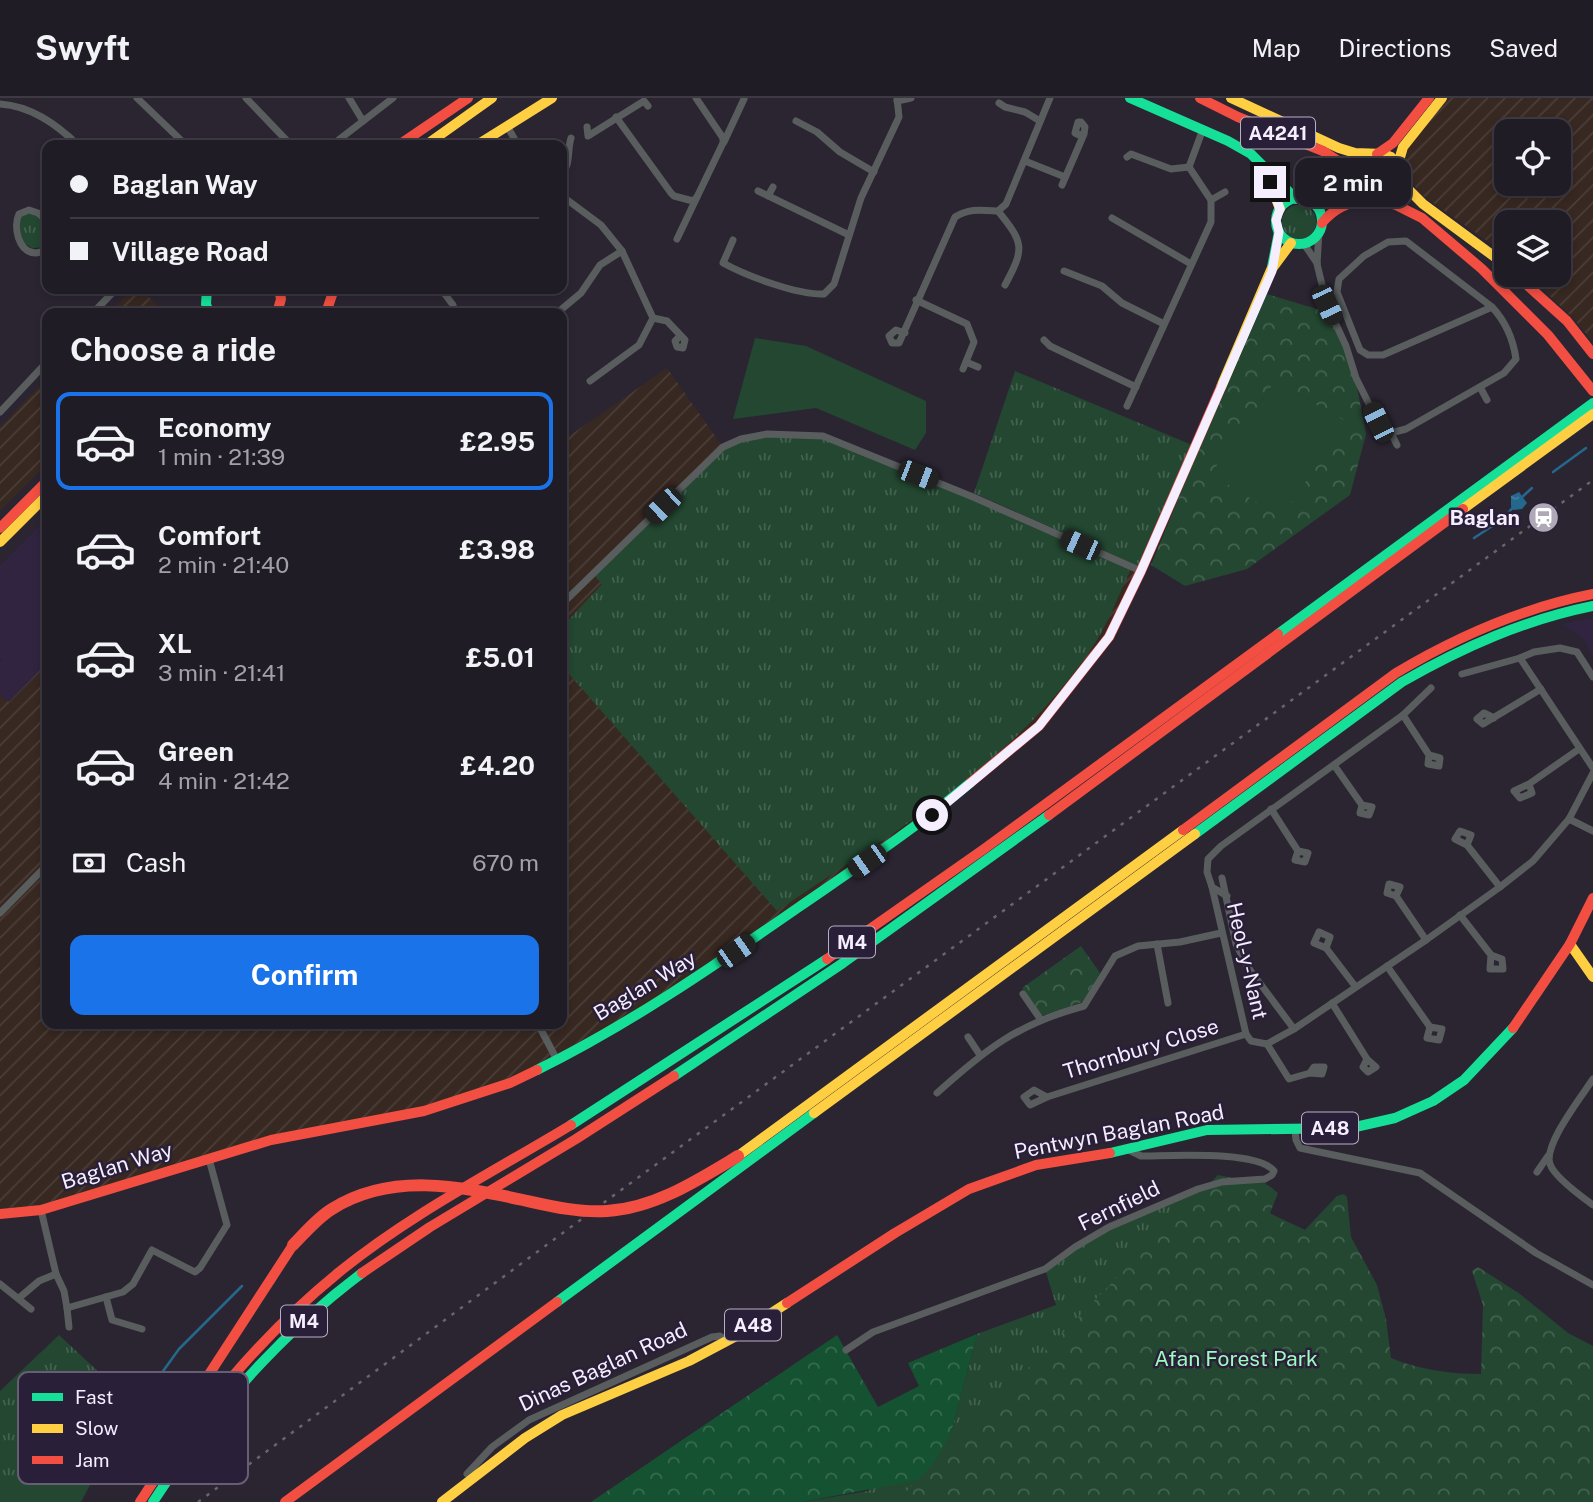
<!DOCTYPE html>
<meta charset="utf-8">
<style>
body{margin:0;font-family:"Public Sans",sans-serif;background:#28252e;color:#f1f3f6;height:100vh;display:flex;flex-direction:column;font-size:26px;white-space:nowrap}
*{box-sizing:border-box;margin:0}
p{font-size:23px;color:#a2a1a7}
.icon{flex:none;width:38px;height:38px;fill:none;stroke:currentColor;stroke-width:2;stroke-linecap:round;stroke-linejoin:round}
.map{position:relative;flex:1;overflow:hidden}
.sheet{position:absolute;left:42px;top:210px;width:525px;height:721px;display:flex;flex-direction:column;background:#201c26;border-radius:14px;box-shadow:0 4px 10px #0003,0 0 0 2px #3d3a43}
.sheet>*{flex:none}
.banner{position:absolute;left:42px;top:42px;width:525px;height:154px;border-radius:14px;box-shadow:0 4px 10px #0003,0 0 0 2px #3d3a43;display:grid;align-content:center;height:154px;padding:0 28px;background:#201c26}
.tools{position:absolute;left:1494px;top:21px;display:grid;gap:14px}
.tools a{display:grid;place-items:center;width:77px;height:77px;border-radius:14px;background:#201c26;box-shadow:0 4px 10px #0003,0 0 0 2px #3d3a43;font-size:35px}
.end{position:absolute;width:32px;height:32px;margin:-16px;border:9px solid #f4eeff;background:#111;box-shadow:0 0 0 4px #111}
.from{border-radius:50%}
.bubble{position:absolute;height:49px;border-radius:14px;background:#201c26;box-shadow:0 4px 10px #0003,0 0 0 2px #3d3a43;font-size:23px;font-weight:700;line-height:49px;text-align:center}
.car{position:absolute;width:21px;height:42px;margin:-21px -10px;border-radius:9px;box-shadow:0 0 5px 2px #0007;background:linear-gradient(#222 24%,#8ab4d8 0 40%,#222 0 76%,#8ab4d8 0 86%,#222 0)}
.banner b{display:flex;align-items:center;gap:24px;height:66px;font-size:26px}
.banner b+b{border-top:2px solid #3d3a43}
.banner i{width:18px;height:18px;background:#f1f3f6}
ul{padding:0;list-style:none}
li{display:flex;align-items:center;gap:21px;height:98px;margin:0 14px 10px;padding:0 14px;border:4px solid transparent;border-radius:14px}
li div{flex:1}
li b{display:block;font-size:26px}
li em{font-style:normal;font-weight:700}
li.active{border-color:#1a73e8}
li>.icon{width:63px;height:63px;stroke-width:1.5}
h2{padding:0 28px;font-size:32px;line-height:84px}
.pay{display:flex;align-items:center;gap:18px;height:77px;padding:0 28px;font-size:26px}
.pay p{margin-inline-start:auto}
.cta{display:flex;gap:14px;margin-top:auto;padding:14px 28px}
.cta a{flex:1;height:80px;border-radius:14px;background:#1a73e8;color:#fff;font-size:28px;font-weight:700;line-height:80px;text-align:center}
header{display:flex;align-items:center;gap:42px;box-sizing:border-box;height:98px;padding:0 35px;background:#201c26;border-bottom:2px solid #3d3a43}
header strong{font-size:33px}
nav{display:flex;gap:38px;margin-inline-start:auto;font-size:24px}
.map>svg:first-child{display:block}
.built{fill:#302440}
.industrial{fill:url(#industrial-furrows);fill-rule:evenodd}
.grass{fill:url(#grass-tufts)}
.forest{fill:url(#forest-crowns)}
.park{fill:url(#park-crowns)}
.garden{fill:#234731}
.water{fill:url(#water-ripples)}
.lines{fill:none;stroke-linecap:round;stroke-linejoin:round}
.stream{stroke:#25688e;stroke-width:2.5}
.street{stroke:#595d5e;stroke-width:7}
.fast{stroke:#16e098;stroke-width:10}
.slow{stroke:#ffcf43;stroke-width:10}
.jam{stroke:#f24e42;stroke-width:10}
.rail{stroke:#646669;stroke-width:2.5;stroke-dasharray:3.5 7;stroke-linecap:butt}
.jam-bridge{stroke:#f24e42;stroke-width:12}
.route{stroke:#f4eeff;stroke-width:9}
.labels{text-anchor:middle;stroke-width:5;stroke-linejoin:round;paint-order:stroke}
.shield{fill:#2a1f38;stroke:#b7b0c3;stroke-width:2}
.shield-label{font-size:19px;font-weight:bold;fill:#f4eeff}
.poi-label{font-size:21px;font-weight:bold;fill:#f4eeff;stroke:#2a1f38;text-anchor:end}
.street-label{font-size:21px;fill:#f4eeff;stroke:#2a1f38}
.park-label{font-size:21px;fill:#9cfabb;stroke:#2a1f38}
.key{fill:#2a1f38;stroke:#675d74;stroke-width:2}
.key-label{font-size:19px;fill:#f4eeff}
</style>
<header>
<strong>Swyft</strong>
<nav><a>Map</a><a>Directions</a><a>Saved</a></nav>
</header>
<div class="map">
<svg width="1593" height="1404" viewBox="0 0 1593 1404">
<defs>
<pattern id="industrial-furrows" width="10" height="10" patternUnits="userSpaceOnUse" patternTransform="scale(1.75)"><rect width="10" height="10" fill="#372821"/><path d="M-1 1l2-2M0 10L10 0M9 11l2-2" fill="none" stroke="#4b3d37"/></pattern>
<pattern id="grass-tufts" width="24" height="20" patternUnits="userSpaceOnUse" patternTransform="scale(1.75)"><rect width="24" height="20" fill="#234731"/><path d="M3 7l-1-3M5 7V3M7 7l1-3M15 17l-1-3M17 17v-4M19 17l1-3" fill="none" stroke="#446250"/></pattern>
<pattern id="forest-crowns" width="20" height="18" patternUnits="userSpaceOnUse" patternTransform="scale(1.75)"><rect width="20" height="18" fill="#155231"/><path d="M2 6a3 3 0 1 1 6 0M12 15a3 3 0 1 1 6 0" fill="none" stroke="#386b50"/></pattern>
<pattern id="park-crowns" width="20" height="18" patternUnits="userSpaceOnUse" patternTransform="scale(1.75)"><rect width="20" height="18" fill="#234731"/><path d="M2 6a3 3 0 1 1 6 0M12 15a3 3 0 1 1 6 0" fill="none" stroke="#446250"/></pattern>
<pattern id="water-ripples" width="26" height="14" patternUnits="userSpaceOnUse" patternTransform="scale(1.75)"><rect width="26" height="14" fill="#25688e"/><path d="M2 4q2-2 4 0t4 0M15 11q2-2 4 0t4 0" fill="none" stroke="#457e9f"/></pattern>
</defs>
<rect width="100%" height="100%" fill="#2b2532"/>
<g class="built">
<polygon points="47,420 47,565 9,605 0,597 0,565 2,562 0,560 0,468"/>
<polygon points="1593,520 1593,559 1584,541 1562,526"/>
</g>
<g class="industrial">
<path d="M 1444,0 L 1593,0 L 1593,244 L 1573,220 L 1528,177 L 1559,177 L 1559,124 L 1507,124 L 1507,157 L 1419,95 L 1403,69 L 1408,51 ZM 1507,33 L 1559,33 L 1559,86 L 1507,86 Z"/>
<polygon points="132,191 141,191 165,215 109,215"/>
<polygon points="667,270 723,349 1141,473 1109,539 1039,628 932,717 714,868 557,962 424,1013 320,1031 41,1112 0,1116 0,597 9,604 47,565 47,926 562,926 562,343"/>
<polygon points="47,280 47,366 0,413 0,329"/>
</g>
<g class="grass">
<circle cx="1378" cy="79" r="16"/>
<circle cx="1299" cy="124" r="17"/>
<polygon points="34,114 47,127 47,149 32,150 24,145 18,127 22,118"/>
<polygon points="1015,273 1192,347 1140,469 974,395"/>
<path d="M 823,338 L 1132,469 C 1120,493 1111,519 1097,542 C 1021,662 892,735 777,813 L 562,568 L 562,529 L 602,486 L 593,476 L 723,349 L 749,339 Z"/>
<polygon points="1265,1081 1269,1115 1350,1153 1130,1404 802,1404 868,1393 951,1335 977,1236 1056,1207 1045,1171 1129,1119 1222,1084"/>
<polygon points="59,1237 133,1306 81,1404 0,1404 0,1293"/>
</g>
<polygon class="forest" points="977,1236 951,1335 924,1381 802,1404 591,1404 837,1237 878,1309 919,1288 908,1265"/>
<g class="park">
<polygon points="1267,196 1327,214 1344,247 1355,279 1366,336 1350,397 1247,471 1185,488 1151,467 1199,350"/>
<polygon points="1081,848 1100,875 1085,903 1041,918 1022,890"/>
<path d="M 1218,1077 L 1268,1087 L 1278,1095 L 1270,1115 L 1301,1136 L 1337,1098 L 1344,1096 L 1347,1099 L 1351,1139 L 1377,1187 L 1386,1221 L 1391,1260 C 1420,1272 1450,1276 1481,1276 L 1483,1207 L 1472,1173 L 1478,1169 L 1520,1196 L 1568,1235 L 1593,1248 L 1593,1404 L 896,1404 Z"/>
</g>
<g class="garden">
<polygon points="755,240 806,248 926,303 926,335 915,352 816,310 733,321"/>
<polygon points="1275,283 1347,324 1281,419 1211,376"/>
<polygon points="55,1325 104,1351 75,1404 12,1404"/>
</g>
<polygon class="water" points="1519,394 1527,405 1522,411 1513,412 1511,408 1511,398"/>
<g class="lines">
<g class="stream">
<polyline points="1553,374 1586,350"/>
<polyline points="1521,400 1532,390"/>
<polyline points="1474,440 1503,421 1514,408"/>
<polyline points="104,1355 179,1251 242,1188"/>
</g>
<g class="street">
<polyline points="137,0 186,47"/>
<polyline points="246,0 291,47"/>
<polyline points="349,0 363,23"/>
<polyline points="897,3 911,0"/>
<polyline points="999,5 1005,9 1025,14 1040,23"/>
<path d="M 0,6 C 31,8 56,26 78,47"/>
<polyline points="616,19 671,95 674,98 693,103 697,99 723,45 723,40 696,0"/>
<polyline points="796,23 817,34 840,54 874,74"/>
<polyline points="507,28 518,47"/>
<polyline points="587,29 588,38 644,3 648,8"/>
<polyline points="724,44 744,1"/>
<polyline points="332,47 393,0"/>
<polyline points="1127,59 1131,56 1171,71 1189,69"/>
<polyline points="1025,63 1065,79"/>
<path d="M 562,76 C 571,66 567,53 571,40"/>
<polyline points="1062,87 1084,36 1085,29 1081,24 1078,24 1075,35 1079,37 1084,36"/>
<polyline points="758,93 849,137"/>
<polyline points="562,98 601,127 622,153 653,220 639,247 590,283"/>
<polyline points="768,98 773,89"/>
<polyline points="1211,102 1225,94"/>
<path d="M 998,113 C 1024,145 1025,150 1005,187"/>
<polyline points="1112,120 1191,166"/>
<path d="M 47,123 L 38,115 L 29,112 L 19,116 C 13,128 18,154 35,155 C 37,155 46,153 47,152"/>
<path d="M 1319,134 L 1317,166 L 1327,207 L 1346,248 L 1356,280 L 1378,324 L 1391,335 L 1406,331 L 1504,275 L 1516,261 C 1513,240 1506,224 1492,209 L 1406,143 L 1388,144 L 1364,158 L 1339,181 L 1337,194 L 1360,252 L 1368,257 L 1383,257 L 1492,209"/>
<polyline points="677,141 697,99"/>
<path d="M 733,142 L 723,165 C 747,178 797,197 824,196 L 834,186 L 861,100 L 899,19 L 897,0"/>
<polyline points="1304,146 1317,165"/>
<polyline points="1064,173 1102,188 1122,205 1164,226"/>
<polyline points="441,191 453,207 454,215"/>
<polyline points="916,202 967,226 974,244 963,271"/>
<polyline points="93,215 116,191"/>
<polyline points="557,215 581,195 600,167 622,153"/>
<polyline points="653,220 667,223 685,242 683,250 677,249 675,243 680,238"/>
<path d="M 905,235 L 896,232 L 889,238 L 892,245 L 899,245 L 955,119 C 969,110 981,112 998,113 L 1006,106 L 1050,0"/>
<polyline points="1044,242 1050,248 1136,289"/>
<polyline points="966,264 978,269"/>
<polyline points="1480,289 1487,302"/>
<polyline points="1127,308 1211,124 1211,102 1189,69 1203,31"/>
<polyline points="0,314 47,264"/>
<polyline points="1391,335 1397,347"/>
<polyline points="562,506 723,349 741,341 767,336 823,338 973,399 1141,473"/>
<polyline points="1520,560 1593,670"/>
<polyline points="1462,576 1520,560 1534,554 1560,550 1577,554 1593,579"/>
<polyline points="1403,617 1429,657 1440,660 1439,668 1428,666 1429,657"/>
<polyline points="1494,620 1484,615 1477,621 1483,626 1541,591"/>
<polyline points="1334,667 1362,707 1372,709 1369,717 1360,715 1362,707"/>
<polyline points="1529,686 1514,693 1520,700 1532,695 1529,686 1579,651"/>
<polyline points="1271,711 1298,753 1295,762 1305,764 1308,755 1298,753"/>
<polyline points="1569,721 1593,733"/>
<polyline points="1467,747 1471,737 1460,733 1455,741 1467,747 1500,789"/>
<polyline points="1222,780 1236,846 1247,868 1294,931"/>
<polyline points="1212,789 1246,936 1251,943 1267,946 1294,931 1426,842 1500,789 1533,763 1569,721 1593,675"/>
<polyline points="1227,798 1212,789 1207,774 1208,761 1221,748 1403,617 1431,590"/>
<polyline points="1396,798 1400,789 1389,786 1387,795 1396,798 1426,842"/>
<polyline points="0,815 47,767"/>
<polyline points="1460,817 1491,857 1502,861 1503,871 1490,871 1491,857"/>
<polyline points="1157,846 1168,905"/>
<polyline points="1326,850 1330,839 1319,834 1314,845 1326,850 1355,888"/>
<polyline points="1387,868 1430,929 1442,931 1439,942 1427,940 1430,929"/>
<polyline points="1023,896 1041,922"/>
<polyline points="1332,905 1367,961 1376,969 1368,974 1363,969 1367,961"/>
<polyline points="538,926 557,962"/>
<polyline points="968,939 980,957"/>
<polyline points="1267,946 1289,981 1310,975 1314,969 1324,969 1322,976 1310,975"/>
<path d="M 1593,981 C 1582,998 1543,1047 1550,1066 C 1554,1079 1582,1099 1593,1107"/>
<path d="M 937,995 C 987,950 1018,926 1084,908 L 1115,858 L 1138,848 L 1180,844 L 1221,835"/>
<polyline points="1047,999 1034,992 1024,999 1030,1007 1047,999 1246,936"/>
<polyline points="1295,1031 1296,1042 1300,1050 1420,1075 1536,1155 1593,1187"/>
<polyline points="1537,1074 1548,1058"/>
<polyline points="41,1112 56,1176 64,1193 67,1210 123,1194 133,1186 152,1152 195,1174 200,1170 227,1127 209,1061"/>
<polyline points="0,1186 31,1211"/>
<polyline points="106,1199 112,1222 142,1231"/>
<polyline points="19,1200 39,1183 56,1176"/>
<polyline points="67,1210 69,1229"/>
<path d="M 846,1252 L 873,1234 L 1045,1171 L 1075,1149 L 1109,1129 L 1198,1091 L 1222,1084 L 1265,1081 L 1272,1077 L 1274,1073 C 1257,1052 1169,1058 1141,1058 L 1129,1052"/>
<polyline points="467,1376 492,1349 529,1322 712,1239 720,1238 727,1243"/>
</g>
<g class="fast">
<polyline points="1130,0 1228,43 1251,56 1296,101"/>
<circle cx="1299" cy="123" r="23"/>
<polyline points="1272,169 1279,134"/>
<polyline points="207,191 206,206 209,215"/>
<polyline points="1278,536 1593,305"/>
<path d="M 1195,736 L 1402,584 C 1463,549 1524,522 1593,508"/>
<path d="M 537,972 C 630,926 714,868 799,809 C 857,769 916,730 970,685"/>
<polyline points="674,978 843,865 1049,717"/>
<polyline points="571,1027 827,861"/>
<polyline points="1110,1055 1207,1032 1351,1030 1395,1020 1433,1003 1464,982 1513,930"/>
<polyline points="557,1204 814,1015"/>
<path d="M 153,1404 C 210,1316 278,1238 362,1175"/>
</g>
<g class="slow">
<polyline points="1231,0 1339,50 1355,55 1383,56 1391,59 1398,67 1409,92 1423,106 1507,168"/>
<polyline points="426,47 492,0"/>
<polyline points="477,47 552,0"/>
<polyline points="1398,66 1403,49 1442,0"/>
<polyline points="1265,72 1280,111"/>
<polyline points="1378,103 1393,96 1401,80"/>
<polyline points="1310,104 1340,96 1353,80"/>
<polyline points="1221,289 1271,172 1291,145"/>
<polyline points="1463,411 1593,316"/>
<polyline points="0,444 47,397"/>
<polyline points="1570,846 1593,879"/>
<polyline points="814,1015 1195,736"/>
<polyline points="738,1058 1183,732"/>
<polyline points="442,1404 525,1340 562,1317 689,1263 738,1237 787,1205"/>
</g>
<g class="jam">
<polyline points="1200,0 1238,19 1323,53 1347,69 1357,93 1362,98 1396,107 1422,120 1482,171 1548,237 1593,293"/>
<polyline points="399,47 468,0"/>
<polyline points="1377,56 1393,45 1429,0"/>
<path d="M 1322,125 C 1334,110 1349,104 1368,101"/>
<polyline points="1516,177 1567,223 1593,256"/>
<polyline points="277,215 281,201 279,191"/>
<polyline points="326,215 334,191"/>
<polyline points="0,430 47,383"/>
<polyline points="970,685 1039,628 1109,539 1141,473 1221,289"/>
<polyline points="1049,717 1463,411"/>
<path d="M 1183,732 L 1396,575 C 1458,538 1522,510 1593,496"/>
<polyline points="827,861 984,751 1278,536"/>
<polyline points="1513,930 1570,846 1593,800"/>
<polyline points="0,1116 41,1112 271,1042 424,1013 510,985 537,972"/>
<polyline points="362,1175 430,1129 576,1041 674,978"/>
<polyline points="787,1205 895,1135 969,1091 1036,1067 1110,1055"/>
<polyline points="164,1353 180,1321 293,1147"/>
<path d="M 140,1404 C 195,1318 258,1240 338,1175 C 409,1117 493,1074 571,1027"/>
<polyline points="285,1404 557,1204"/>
</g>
<polyline class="rail" points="198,1404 617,1095 1593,382"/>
<path class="jam-bridge" d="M 293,1147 C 305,1135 317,1120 332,1111 C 391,1074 459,1088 523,1102 C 550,1108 579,1115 607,1113 C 655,1110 698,1082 738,1058"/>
</g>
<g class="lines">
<polyline class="route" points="932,717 1039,628 1109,539 1141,473 1272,173 1279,134 1276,122 1280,111 1270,84"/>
</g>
<defs>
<symbol id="station-disc" viewBox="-11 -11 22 22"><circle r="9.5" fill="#aea8b7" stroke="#2a1f38"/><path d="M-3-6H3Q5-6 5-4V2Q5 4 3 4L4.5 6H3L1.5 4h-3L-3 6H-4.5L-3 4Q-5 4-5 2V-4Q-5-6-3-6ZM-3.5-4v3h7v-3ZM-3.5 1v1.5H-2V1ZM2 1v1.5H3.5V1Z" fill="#fff"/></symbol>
</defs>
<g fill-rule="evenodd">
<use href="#station-disc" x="1526" y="402" width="35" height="35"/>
</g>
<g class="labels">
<g class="shield">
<rect x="1241" y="19.5" width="74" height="31" rx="5"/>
<rect x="829" y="828.5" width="46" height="31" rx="5"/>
<rect x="1302" y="1014.5" width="56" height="31" rx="5"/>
<rect x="281" y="1207.5" width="46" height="31" rx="5"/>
<rect x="725" y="1211.5" width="56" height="31" rx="5"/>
</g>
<g class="shield-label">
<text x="1278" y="42">A4241</text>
<text x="852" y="851">M4</text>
<text x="1330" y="1037">A48</text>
<text x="304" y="1230">M4</text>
<text x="753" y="1234">A48</text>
</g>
<g class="poi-label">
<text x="1520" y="427">Baglan</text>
</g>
<g class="street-label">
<text transform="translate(1247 863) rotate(77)" y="7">Heol-y-Nant</text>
<text transform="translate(645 888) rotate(-31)" y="7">Baglan Way</text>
<text transform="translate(1141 951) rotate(-17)" y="7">Thornbury Close</text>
<text transform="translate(1119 1034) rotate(-11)" y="7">Pentwyn Baglan Road</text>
<text transform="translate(117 1068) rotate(-17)" y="7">Baglan Way</text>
<text transform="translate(1119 1108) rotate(-26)" y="7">Fernfield</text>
<text transform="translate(603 1269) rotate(-25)" y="7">Dinas Baglan Road</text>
</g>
<g class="park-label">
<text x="1236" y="1268">Afan Forest Park</text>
</g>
</g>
<rect x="18" y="1274" width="230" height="112" rx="10" class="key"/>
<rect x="32" y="1295" width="31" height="8" fill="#16e098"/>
<rect x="32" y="1326" width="31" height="9" fill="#ffcf43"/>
<rect x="32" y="1358" width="31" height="8" fill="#f24e42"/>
<g class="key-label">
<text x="75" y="1306">Fast</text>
<text x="75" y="1337">Slow</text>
<text x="75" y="1369">Jam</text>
</g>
</svg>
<div class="tools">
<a><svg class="icon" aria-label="locate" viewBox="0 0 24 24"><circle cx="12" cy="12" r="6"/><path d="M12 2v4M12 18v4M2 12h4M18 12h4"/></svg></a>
<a><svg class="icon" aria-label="layers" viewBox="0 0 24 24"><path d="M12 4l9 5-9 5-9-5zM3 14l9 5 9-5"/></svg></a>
</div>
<i class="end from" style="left:932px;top:717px"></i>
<i class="end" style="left:1270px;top:84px"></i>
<div class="bubble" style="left:1295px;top:60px;width:116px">2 min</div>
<i class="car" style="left:1327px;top:207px;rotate:155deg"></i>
<i class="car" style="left:1378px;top:324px;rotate:334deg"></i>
<i class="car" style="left:918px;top:377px;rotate:111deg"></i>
<i class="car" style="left:663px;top:408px;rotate:226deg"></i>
<i class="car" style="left:1080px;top:447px;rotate:294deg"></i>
<i class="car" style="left:867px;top:763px;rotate:235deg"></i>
<i class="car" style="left:736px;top:853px;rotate:55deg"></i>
<div class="banner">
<b><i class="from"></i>Baglan Way</b>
<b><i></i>Village Road</b>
</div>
<section class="sheet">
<h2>Choose a ride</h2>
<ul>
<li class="active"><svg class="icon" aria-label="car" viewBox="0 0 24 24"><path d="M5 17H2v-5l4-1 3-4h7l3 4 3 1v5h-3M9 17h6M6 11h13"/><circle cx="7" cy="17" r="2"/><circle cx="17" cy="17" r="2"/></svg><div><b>Economy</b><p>1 min · 21:39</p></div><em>£2.95</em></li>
<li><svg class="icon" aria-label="car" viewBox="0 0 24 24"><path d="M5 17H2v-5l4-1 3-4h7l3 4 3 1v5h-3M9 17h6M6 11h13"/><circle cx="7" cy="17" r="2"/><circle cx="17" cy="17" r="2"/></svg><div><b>Comfort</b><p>2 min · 21:40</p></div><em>£3.98</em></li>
<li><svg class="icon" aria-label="car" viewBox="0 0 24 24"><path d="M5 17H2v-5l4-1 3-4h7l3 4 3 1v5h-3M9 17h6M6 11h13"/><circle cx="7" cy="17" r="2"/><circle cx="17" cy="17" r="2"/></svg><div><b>XL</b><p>3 min · 21:41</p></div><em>£5.01</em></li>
<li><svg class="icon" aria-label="car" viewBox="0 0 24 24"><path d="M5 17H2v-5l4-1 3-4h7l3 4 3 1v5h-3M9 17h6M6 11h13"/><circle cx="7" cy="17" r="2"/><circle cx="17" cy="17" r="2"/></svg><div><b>Green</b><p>4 min · 21:42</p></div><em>£4.20</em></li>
</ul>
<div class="pay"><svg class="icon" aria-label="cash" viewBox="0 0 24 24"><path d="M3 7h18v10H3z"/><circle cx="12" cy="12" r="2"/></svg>Cash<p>670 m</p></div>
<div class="cta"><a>Confirm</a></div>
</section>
</div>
